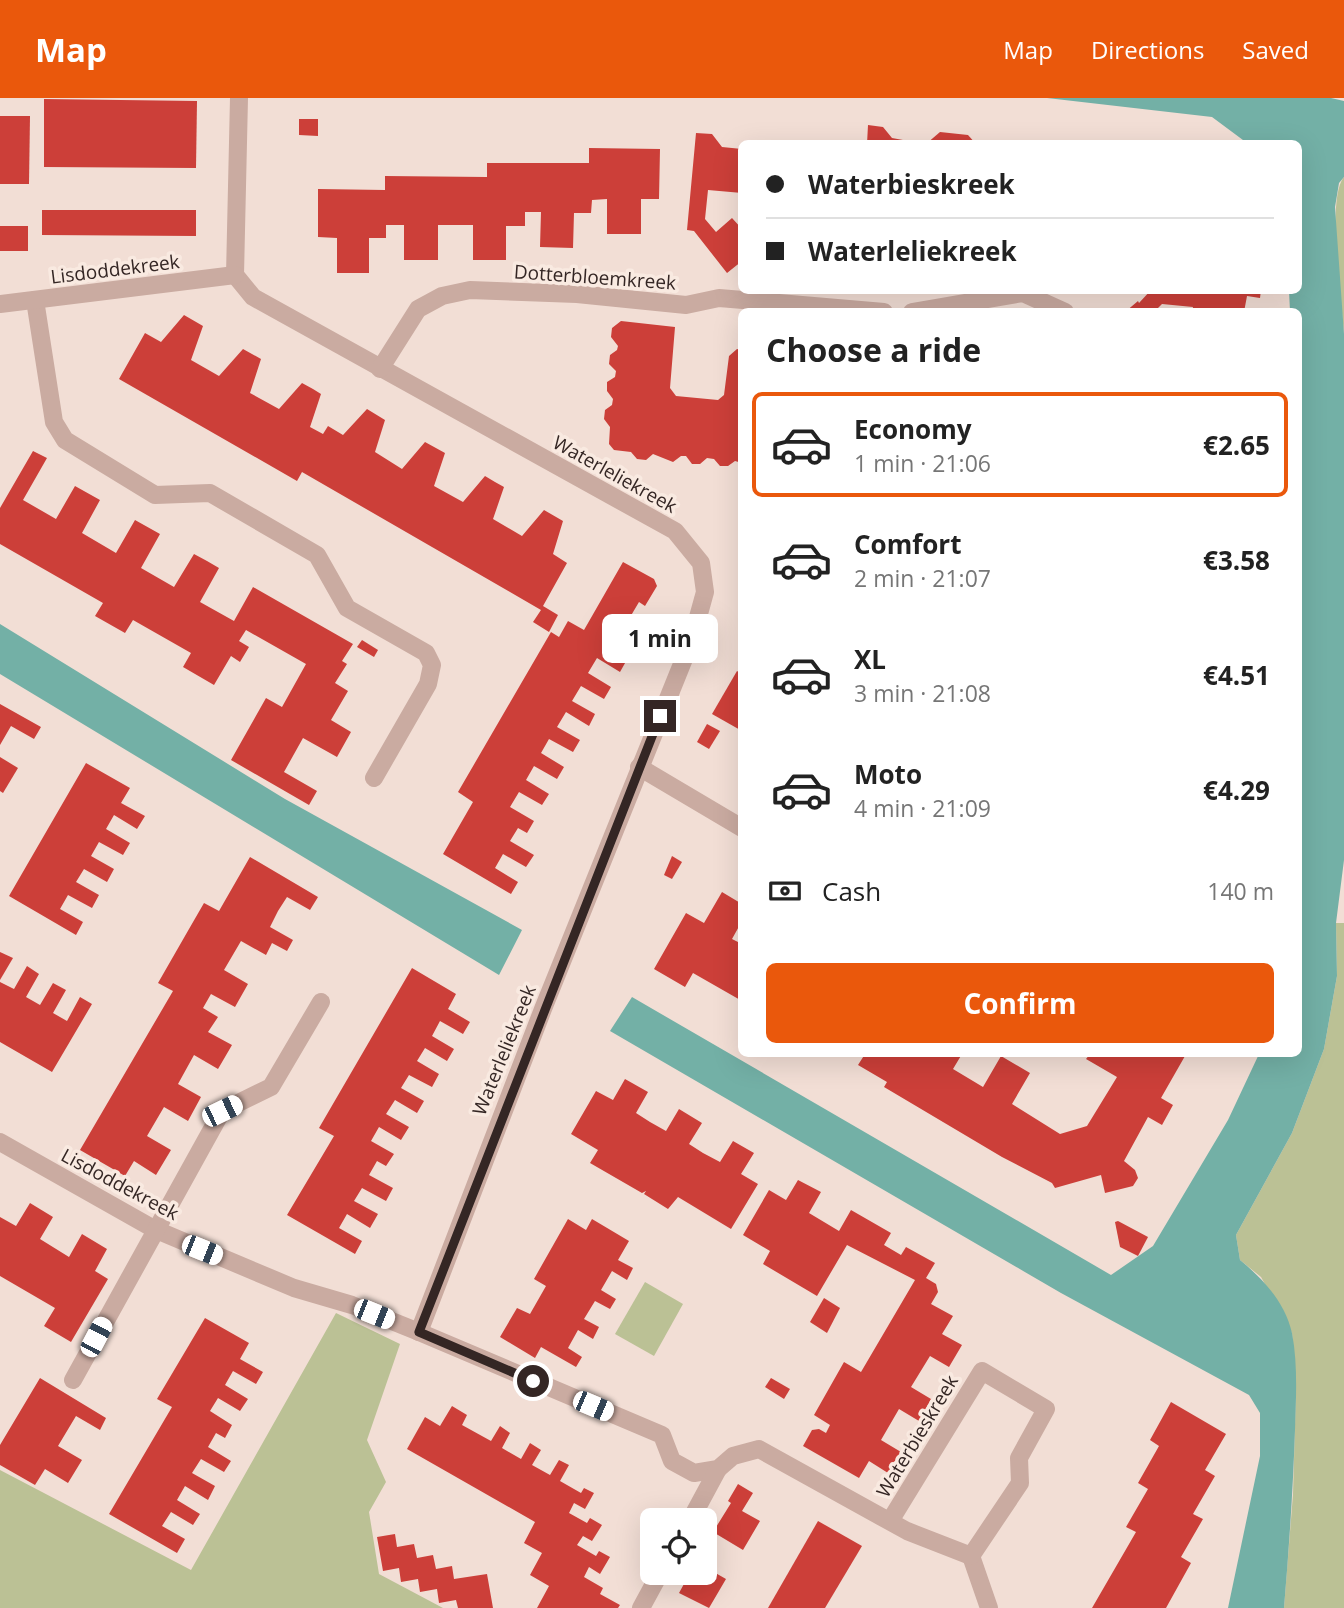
<!DOCTYPE html>
<meta charset="utf-8">
<style>
body{margin:0;font-family:"Open Sans",sans-serif;background:#f2f2f2;color:#222;height:100vh;display:flex;flex-direction:column;font-size:26px;white-space:nowrap}
*{box-sizing:border-box;margin:0}
p{font-size:23px;color:#767676}
.icon{flex:none;width:38px;height:38px;fill:none;stroke:currentColor;stroke-width:2;stroke-linecap:round;stroke-linejoin:round}
.map{position:relative;flex:1;overflow:hidden}
.side{position:absolute;left:738px;top:210px;width:564px;height:749px;display:flex;flex-direction:column;background:#fff;border-radius:10px;box-shadow:0 7px 28px #0002}
.side>*{flex:none}
.top-card{position:absolute;left:738px;top:42px;width:564px;height:154px;border-radius:10px;box-shadow:0 7px 28px #0002;display:grid;align-content:center;height:154px;padding:0 28px;background:#fff}
.controls{position:absolute;left:640px;top:1410px;display:grid;gap:14px}
.controls a{display:grid;place-items:center;width:77px;height:77px;border-radius:10px;background:#fff;box-shadow:0 7px 28px #0002;font-size:35px}
.end{position:absolute;width:32px;height:32px;margin:-16px;border:9px solid #342624;background:#fff;box-shadow:0 0 0 4px #fff}
.from{border-radius:50%}
.bubble{position:absolute;height:49px;border-radius:10px;background:#fff;box-shadow:0 7px 28px #0002;font-size:23px;font-weight:700;line-height:49px;text-align:center}
.car{position:absolute;width:21px;height:42px;margin:-21px -10px;border-radius:9px;box-shadow:0 0 5px 2px #0007;background:linear-gradient(#fff 24%,#345 0 40%,#fff 0 76%,#345 0 86%,#fff 0)}
.top-card b{display:flex;align-items:center;gap:24px;height:66px;font-size:26px}
.top-card b+b{border-top:2px solid #e0e0e0}
.top-card i{width:18px;height:18px;background:#222}
ul{padding:0;list-style:none}
li{display:flex;align-items:center;gap:21px;height:105px;margin:0 14px 10px;padding:0 14px;border:4px solid transparent;border-radius:10px}
li div{flex:1}
li b{display:block;font-size:26px}
li em{font-style:normal;font-weight:700}
li.active{border-color:#ea580c}
li>.icon{width:63px;height:63px;stroke-width:1.5}
h2{padding:0 28px;font-size:32px;line-height:84px}
.pay{display:flex;align-items:center;gap:18px;height:77px;padding:0 28px;font-size:26px}
.pay p{margin-inline-start:auto}
.button{display:flex;gap:14px;margin-top:auto;padding:14px 28px}
.button a{flex:1;height:80px;border-radius:10px;background:#ea580c;color:#fff;font-size:28px;font-weight:700;line-height:80px;text-align:center}
header{display:flex;align-items:center;gap:42px;box-sizing:border-box;height:98px;padding:0 35px;background:#ea580c;color:#fff}
header strong{font-size:33px}
nav{display:flex;gap:38px;margin-inline-start:auto;font-size:24px}
.map>svg:first-child{display:block}
.green{fill:#bbc195}
.water{fill:#73b0a6}
.building{fill:#cc3f39}
.lines{fill:none;stroke-linecap:round;stroke-linejoin:round}
.service{stroke:#caaba1;stroke-width:18}
.minor{stroke:#caaba1;stroke-width:18}
.route{stroke:#342624;stroke-width:9}
.labels{text-anchor:middle;stroke-width:7;stroke-linejoin:round;paint-order:stroke}
.street-label{font-size:19px;fill:#342624;stroke:#f9eae1}
</style>
<header>
<strong>Map</strong>
<nav><a>Map</a><a>Directions</a><a>Saved</a></nav>
</header>
<div class="map">
<svg width="1344" height="1510" viewBox="0 0 1344 1510">
<rect width="100%" height="100%" fill="#f2ded5"/>
<g class="green">
<path d="M 1344,79 L 1344,236 C 1342,204 1326,101 1344,79 Z"/>
<polygon points="1336,825 1344,825 1344,1510 1284,1510 1293,1396 1296,1292 1292,1235 1261,1179 1240,1162 1236,1137 1292,1035 1324,951 1337,878"/>
<polygon points="645,1184 683,1206 654,1258 615,1236"/>
<polygon points="336,1215 400,1246 367,1342 386,1384 369,1414 379,1476 443,1510 0,1510 0,1372 191,1472"/>
</g>
<g class="water">
<path d="M 1047,0 L 1331,0 L 1344,3 L 1344,79 L 1339,85 L 1335,109 L 1344,236 L 1344,762 L 1336,825 L 1337,878 L 1324,951 L 1292,1035 L 1236,1137 L 1240,1162 C 1263,1181 1285,1204 1292,1235 C 1298,1266 1296,1301 1295,1332 C 1293,1392 1289,1451 1284,1510 L 1228,1510 L 1260,1358 L 1260,1315 L 1249,1297 L 1061,1195 L 610,933 L 632,899 L 1111,1177 L 1153,1148 L 1228,1022 L 1259,956 L 1298,956 L 1298,214 L 1290,213 L 1289,193 L 1298,192 L 1298,46 L 1247,45 L 1212,19 Z"/>
<polygon points="0,526 285,701 522,832 499,877 0,576"/>
</g>
<g class="building">
<polygon points="44,1 197,3 196,70 44,69"/>
<polygon points="0,18 30,18 29,86 0,86"/>
<polygon points="299,21 318,21 318,38 299,37"/>
<polygon points="868,27 883,29 892,40 925,46 867,46"/>
<polygon points="940,34 968,37 976,46 926,46"/>
<polygon points="696,35 712,36 722,49 742,51 742,95 708,92 705,121 716,134 732,120 742,131 742,163 727,175 694,133 687,132"/>
<polygon points="589,50 660,51 659,101 641,101 641,136 607,136 607,101 592,102 591,115 574,115 573,150 540,149 541,114 525,114 525,128 506,128 506,162 473,162 473,127 438,127 438,162 404,162 404,127 386,127 386,140 369,140 369,175 337,175 337,140 318,139 318,91 385,92 385,78 487,79 487,65 589,65"/>
<polygon points="42,112 196,112 196,138 42,137"/>
<rect x="0" y="128" width="28" height="25"/>
<polygon points="1151,192 1261,192 1260,200 1247,198 1244,214 1192,214 1193,209 1162,206 1154,214 1125,214 1138,203 1139,205"/>
<polygon points="184,217 203,228 191,262 219,278 243,251 261,261 250,295 279,311 302,285 313,291 321,296 310,329 323,336 328,328 343,337 367,311 385,322 375,354 402,371 425,344 445,355 434,388 463,404 485,378 495,384 504,389 493,421 522,438 544,412 563,423 553,456 567,465 543,508 558,517 549,534 533,524 541,512 510,494 302,374 297,383 119,281 145,235 161,244"/>
<polygon points="621,223 675,229 670,290 676,298 718,302 724,297 729,258 737,251 742,252 742,365 735,363 728,368 720,368 714,361 707,360 700,366 692,366 686,358 681,358 673,364 653,356 646,362 637,361 631,354 614,352 609,346 610,329 604,321 605,312 612,307 613,301 607,293 607,284 615,279 616,273 609,266 610,257 617,252 618,248 611,239 612,230"/>
<polygon points="33,353 47,360 23,402 56,421 75,388 100,402 82,435 116,455 135,422 160,436 141,470 174,489 194,456 207,463 219,470 200,504 234,523 253,489 353,546 342,563 347,566 335,585 348,593 331,622 351,634 337,659 303,640 284,674 317,693 309,707 231,662 266,600 282,609 306,566 246,532 239,543 249,549 240,564 231,558 214,587 183,569 191,555 133,522 125,535 95,518 103,505 0,446 0,410"/>
<polygon points="623,464 654,481 657,488 645,508 639,504 613,548 629,558 620,574 597,560 588,575 611,589 604,601 581,588 572,603 595,616 589,628 566,614 557,629 580,642 573,654 549,641 541,655 564,669 557,681 534,668 526,682 549,696 542,707 519,694 510,709 534,723 527,735 518,730 510,743 534,757 526,769 503,756 495,770 518,784 511,796 443,756 473,704 458,694 551,534 559,539 568,523 584,532"/>
<polygon points="362,542 378,552 374,559 357,549"/>
<polygon points="737,573 742,576 742,633 712,616"/>
<polygon points="0,606 41,629 34,641 11,628 0,647"/>
<polygon points="707,626 720,633 709,651 697,644"/>
<polygon points="0,659 18,670 3,695 0,693"/>
<polygon points="86,665 130,690 121,705 145,718 137,731 114,717 106,731 130,745 123,757 99,744 91,758 114,771 107,784 84,771 76,784 99,797 92,810 68,797 60,811 83,824 76,837 9,798"/>
<polygon points="672,758 682,764 672,781 664,777"/>
<polygon points="250,759 318,799 310,812 287,799 278,813 270,829 293,842 287,853 272,845 266,857 241,843 224,872 248,886 235,909 211,896 203,910 218,919 208,934 232,947 218,971 194,957 178,986 201,999 188,1023 164,1009 147,1038 171,1052 156,1077 134,1063 125,1078 80,1052 173,893 158,885 189,831 204,805 219,813"/>
<polygon points="722,794 742,806 742,823 732,841 742,846 742,903 693,875 685,889 654,871 686,815 704,825"/>
<polygon points="0,854 13,860 0,882"/>
<polygon points="27,868 39,876 26,899 40,907 53,885 66,892 53,915 67,923 80,899 92,906 52,974 0,944 0,884 14,891"/>
<polygon points="412,870 456,896 448,911 470,924 463,936 440,923 432,938 454,951 447,963 425,950 417,963 439,976 432,989 409,977 401,990 424,1003 417,1015 395,1002 386,1016 409,1029 401,1042 379,1029 371,1043 394,1056 386,1068 377,1063 369,1077 393,1090 386,1103 362,1090 354,1103 378,1116 370,1130 347,1116 339,1130 362,1143 355,1156 287,1117 334,1038 319,1030"/>
<polygon points="865,956 962,956 953,971 983,989 1001,958 1030,975 1012,1006 1060,1036 1087,1028 1117,979 1086,961 1090,956 1181,956 1185,958 1161,1000 1173,1007 1162,1027 1148,1019 1124,1063 1135,1072 1138,1080 1133,1088 1105,1095 1101,1077 1055,1090 1052,1085 1002,1059 884,989 887,984 858,967"/>
<polygon points="625,981 648,994 636,1015 650,1024 666,1033 679,1011 702,1025 689,1046 703,1055 720,1064 733,1043 754,1055 741,1076 758,1086 731,1131 678,1099 668,1111 644,1096 646,1093 642,1095 590,1065 598,1052 571,1036 596,993 613,1002"/>
<polygon points="798,1082 821,1094 809,1115 839,1133 851,1112 891,1135 884,1147 901,1157 906,1149 935,1165 926,1180 936,1186 938,1194 931,1206 953,1218 942,1236 962,1247 949,1269 930,1258 911,1289 931,1301 919,1323 899,1311 881,1342 901,1354 888,1375 869,1363 859,1380 803,1348 812,1332 819,1331 826,1335 830,1327 814,1317 844,1264 861,1274 915,1182 847,1147 817,1198 763,1166 770,1153 743,1137 769,1092 786,1102"/>
<polygon points="30,1105 53,1119 40,1141 69,1159 82,1136 107,1151 95,1173 108,1181 71,1244 44,1228 55,1210 0,1178 0,1119 16,1128"/>
<polygon points="568,1121 586,1132 592,1121 629,1143 618,1162 633,1170 627,1182 612,1173 601,1192 616,1201 610,1211 595,1203 584,1221 599,1229 593,1241 578,1232 568,1250 582,1259 576,1269 541,1249 535,1260 500,1239 517,1210 530,1216 546,1188 534,1181"/>
<polygon points="1118,1123 1148,1139 1138,1158 1120,1149 1115,1124"/>
<polygon points="824,1200 840,1210 827,1235 810,1224"/>
<polygon points="205,1220 249,1245 240,1261 263,1274 256,1286 233,1273 225,1287 248,1301 240,1313 218,1300 210,1313 232,1327 225,1340 216,1335 208,1349 231,1363 224,1374 201,1361 192,1375 215,1388 208,1402 185,1388 177,1402 200,1416 193,1427 171,1414 162,1428 185,1441 177,1455 109,1416 172,1309 157,1301"/>
<polygon points="40,1280 106,1320 100,1332 76,1318 58,1348 82,1362 68,1385 45,1371 35,1387 0,1367 0,1347"/>
<polygon points="771,1280 790,1291 784,1301 765,1289"/>
<polygon points="1171,1304 1226,1336 1205,1372 1215,1378 1193,1416 1203,1421 1181,1459 1191,1465 1166,1510 1092,1510 1136,1434 1126,1429 1148,1391 1138,1385 1159,1348 1150,1342"/>
<polygon points="452,1308 467,1317 462,1327 491,1343 500,1328 510,1335 502,1350 521,1361 530,1345 541,1352 532,1367 550,1377 559,1362 569,1367 560,1383 581,1395 584,1390 594,1395 585,1411 574,1405 569,1415 587,1425 590,1420 602,1427 592,1443 583,1438 577,1447 596,1458 599,1453 610,1459 600,1476 589,1469 584,1479 603,1490 600,1496 620,1507 618,1510 537,1510 549,1488 530,1477 542,1455 524,1445 535,1424 407,1351 425,1319 440,1328"/>
<polygon points="738,1386 753,1395 742,1413 760,1423 743,1452 713,1434 731,1405 728,1403"/>
<polygon points="818,1423 862,1448 825,1510 768,1510"/>
<polygon points="395,1436 397,1449 414,1446 417,1460 433,1457 436,1471 452,1468 454,1481 487,1476 493,1510 458,1510 456,1502 439,1505 437,1491 420,1494 418,1481 401,1484 399,1470 383,1473 377,1439"/>
<polygon points="705,1469 726,1481 709,1510 679,1495 690,1475 705,1475"/>
</g>
<g class="lines">
<polyline class="service" points="971,1458 989,1510"/>
<g class="minor">
<polyline points="239,0 235,177 253,199 675,433 701,465 705,494 692,541 543,911 419,1234"/>
<polyline points="35,202 54,324 65,342 155,397 210,395 317,457 347,510 426,555 432,567 428,586 374,680"/>
<polyline points="0,206 235,177"/>
<polyline points="912,214 1023,195 1065,214"/>
<polyline points="380,271 418,211 442,198 470,192 577,196 686,207 719,200 884,214"/>
<polyline points="639,669 742,730"/>
<polyline points="0,1044 154,1131 294,1190 352,1207 419,1234 662,1337 672,1363 694,1375 718,1371 733,1358 759,1351 907,1433 971,1458 1020,1385 1019,1360 1046,1311 982,1273 890,1423"/>
<polyline points="73,1282 222,1013 271,989 321,904"/>
<polyline points="690,1423 718,1371"/>
<polyline points="641,1510 660,1475"/>
</g>
</g>
<g class="lines">
<polyline class="route" points="533,1283 419,1234 660,618"/>
</g>
<g class="labels">
<g class="street-label">
<text transform="translate(115 171) rotate(-7)" y="7">Lisdoddekreek</text>
<text transform="translate(595 179) rotate(4)" y="7">Dotterbloemkreek</text>
<text transform="translate(615 376) rotate(29)" y="7">Waterleliekreek</text>
<text transform="translate(504 952) rotate(-68)" y="7">Waterleliekreek</text>
<text transform="translate(120 1086) rotate(28)" y="7">Lisdoddekreek</text>
<text transform="translate(917 1338) rotate(-59)" y="7">Waterbieskreek</text>
</g>
</g>
</svg>
<div class="controls">
<a><svg class="icon" aria-label="locate" viewBox="0 0 24 24"><circle cx="12" cy="12" r="6"/><path d="M12 2v4M12 18v4M2 12h4M18 12h4"/></svg></a>
</div>
<i class="end from" style="left:533px;top:1283px"></i>
<i class="end" style="left:660px;top:618px"></i>
<div class="bubble" style="left:602px;top:516px;width:116px">1 min</div>
<i class="car" style="left:222px;top:1013px;rotate:64deg"></i>
<i class="car" style="left:202px;top:1152px;rotate:112deg"></i>
<i class="car" style="left:374px;top:1216px;rotate:112deg"></i>
<i class="car" style="left:96px;top:1239px;rotate:28deg"></i>
<i class="car" style="left:593px;top:1308px;rotate:113deg"></i>
<div class="top-card">
<b><i class="from"></i>Waterbieskreek</b>
<b><i></i>Waterleliekreek</b>
</div>
<section class="side">
<h2>Choose a ride</h2>
<ul>
<li class="active"><svg class="icon" aria-label="car" viewBox="0 0 24 24"><path d="M5 17H2v-5l4-1 3-4h7l3 4 3 1v5h-3M9 17h6M6 11h13"/><circle cx="7" cy="17" r="2"/><circle cx="17" cy="17" r="2"/></svg><div><b>Economy</b><p>1 min · 21:06</p></div><em>€2.65</em></li>
<li><svg class="icon" aria-label="car" viewBox="0 0 24 24"><path d="M5 17H2v-5l4-1 3-4h7l3 4 3 1v5h-3M9 17h6M6 11h13"/><circle cx="7" cy="17" r="2"/><circle cx="17" cy="17" r="2"/></svg><div><b>Comfort</b><p>2 min · 21:07</p></div><em>€3.58</em></li>
<li><svg class="icon" aria-label="car" viewBox="0 0 24 24"><path d="M5 17H2v-5l4-1 3-4h7l3 4 3 1v5h-3M9 17h6M6 11h13"/><circle cx="7" cy="17" r="2"/><circle cx="17" cy="17" r="2"/></svg><div><b>XL</b><p>3 min · 21:08</p></div><em>€4.51</em></li>
<li><svg class="icon" aria-label="car" viewBox="0 0 24 24"><path d="M5 17H2v-5l4-1 3-4h7l3 4 3 1v5h-3M9 17h6M6 11h13"/><circle cx="7" cy="17" r="2"/><circle cx="17" cy="17" r="2"/></svg><div><b>Moto</b><p>4 min · 21:09</p></div><em>€4.29</em></li>
</ul>
<div class="pay"><svg class="icon" aria-label="cash" viewBox="0 0 24 24"><path d="M3 7h18v10H3z"/><circle cx="12" cy="12" r="2"/></svg>Cash<p>140 m</p></div>
<div class="button"><a>Confirm</a></div>
</section>
</div>
